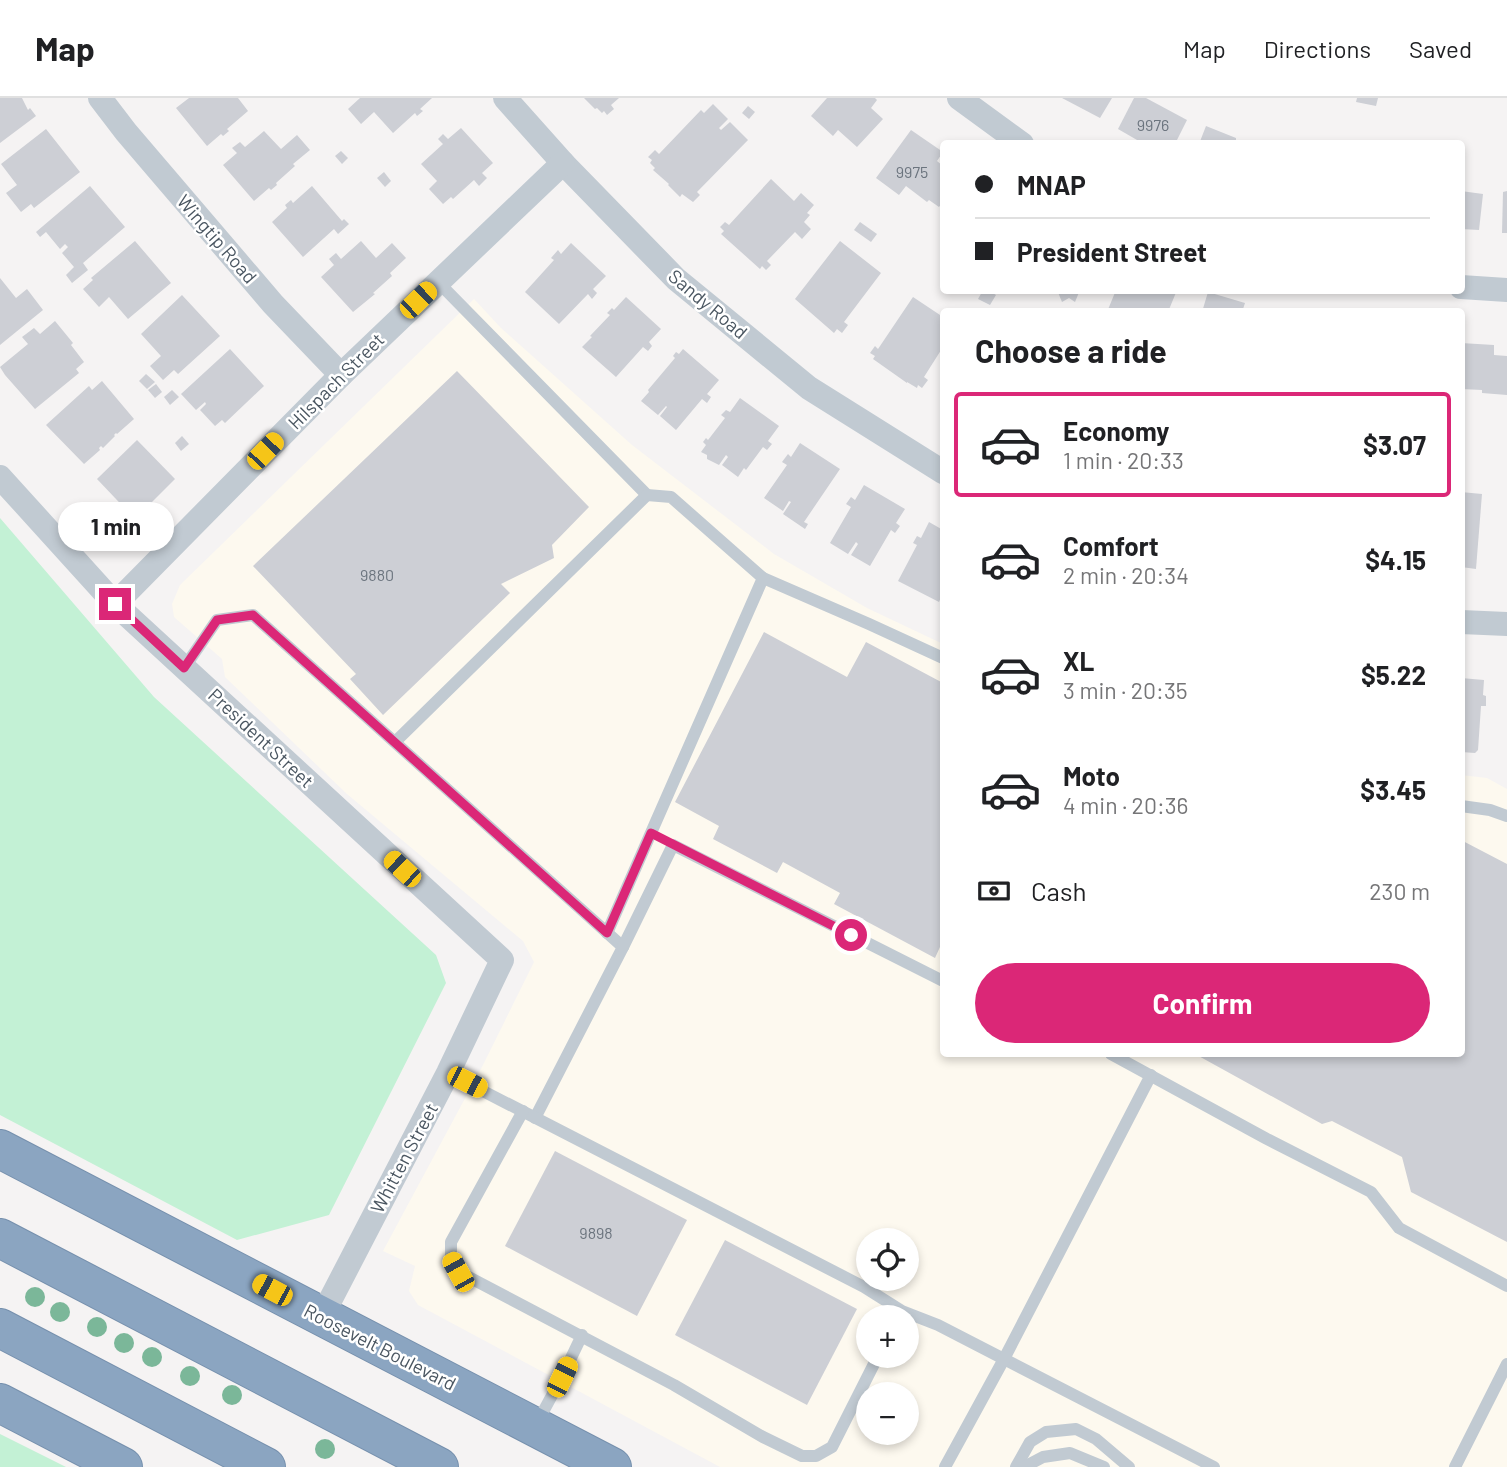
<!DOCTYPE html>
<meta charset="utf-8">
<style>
body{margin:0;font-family:Barlow,sans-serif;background:#f6f6f6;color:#202124;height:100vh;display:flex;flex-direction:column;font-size:26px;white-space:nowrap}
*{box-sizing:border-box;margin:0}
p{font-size:23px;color:#757577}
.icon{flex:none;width:38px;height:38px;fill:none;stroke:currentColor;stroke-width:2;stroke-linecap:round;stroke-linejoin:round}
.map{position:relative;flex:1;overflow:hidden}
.details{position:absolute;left:940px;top:210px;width:525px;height:749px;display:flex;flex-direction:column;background:#fff;border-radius:7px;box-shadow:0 4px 10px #0003}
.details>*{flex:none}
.hud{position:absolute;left:940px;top:42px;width:525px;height:154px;border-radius:7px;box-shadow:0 4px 10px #0003;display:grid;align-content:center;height:154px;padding:0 35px;background:#fff}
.controls{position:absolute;left:856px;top:1130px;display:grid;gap:14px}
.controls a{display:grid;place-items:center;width:63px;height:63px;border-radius:50%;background:#fff;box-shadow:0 4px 10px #0003;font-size:35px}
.end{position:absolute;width:32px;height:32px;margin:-16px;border:9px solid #db2777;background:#fff;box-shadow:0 0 0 4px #fff}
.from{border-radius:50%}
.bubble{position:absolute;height:49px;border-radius:24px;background:#fff;box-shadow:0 4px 10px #0003;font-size:23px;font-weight:700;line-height:49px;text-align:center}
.car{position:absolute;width:21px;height:42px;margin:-21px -10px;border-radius:9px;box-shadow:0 0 5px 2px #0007;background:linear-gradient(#f5c518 24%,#345 0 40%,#f5c518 0 76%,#345 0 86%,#f5c518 0)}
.hud b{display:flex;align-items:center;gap:24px;height:66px;font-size:26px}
.hud b+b{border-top:2px solid #e0e0e0}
.hud i{width:18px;height:18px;background:#202124}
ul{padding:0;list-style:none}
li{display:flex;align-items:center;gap:21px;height:105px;margin:0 14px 10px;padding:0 21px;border:4px solid transparent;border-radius:7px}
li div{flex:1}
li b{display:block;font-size:26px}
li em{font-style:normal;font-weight:700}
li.current{border-color:#db2777}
li>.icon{width:63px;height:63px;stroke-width:1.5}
h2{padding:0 35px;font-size:32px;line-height:84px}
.pay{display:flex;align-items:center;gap:18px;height:77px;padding:0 35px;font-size:26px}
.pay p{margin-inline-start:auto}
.button{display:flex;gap:14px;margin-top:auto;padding:14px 35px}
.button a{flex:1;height:80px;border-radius:42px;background:#db2777;color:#fff;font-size:28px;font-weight:700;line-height:80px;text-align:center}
header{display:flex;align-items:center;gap:42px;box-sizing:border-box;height:98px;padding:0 35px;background:#fff;border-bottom:2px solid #e0e0e0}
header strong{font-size:33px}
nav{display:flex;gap:38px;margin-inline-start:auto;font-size:24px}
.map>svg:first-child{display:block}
.commercial{fill:#fdf9ef;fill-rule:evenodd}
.green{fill:#c3f1d5}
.building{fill:#cdcfd5}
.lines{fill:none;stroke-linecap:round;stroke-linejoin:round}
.highway-casing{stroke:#7690ad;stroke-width:40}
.lane{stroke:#c1cad2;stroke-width:12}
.street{stroke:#c1cad2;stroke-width:24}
.highway{stroke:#8ba5c1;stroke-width:38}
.tree{fill:#7bb799}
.route{stroke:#db2777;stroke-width:9}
.labels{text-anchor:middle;stroke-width:5;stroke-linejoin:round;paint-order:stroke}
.number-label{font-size:16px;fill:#6b747e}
.street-label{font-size:19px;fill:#4a5661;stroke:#fff}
</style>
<header>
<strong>Map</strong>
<nav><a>Map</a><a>Directions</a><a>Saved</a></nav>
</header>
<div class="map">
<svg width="1507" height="1369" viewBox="0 0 1507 1369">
<rect width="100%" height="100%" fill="#f5f3f3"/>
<path class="commercial" d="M 474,201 L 501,230 L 632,347 L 774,456 L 867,510 L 943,546 L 943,956 L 1461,956 L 1461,677 L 1487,680 L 1507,691 L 1507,1369 L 720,1369 L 418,1207 L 409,1193 L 415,1168 L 383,1153 L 484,965 L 534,864 L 523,843 L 347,696 L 225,579 L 222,561 L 174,519 L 172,506 L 180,487 ZM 868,1143 L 906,1143 L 906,1181 L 868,1181 ZM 868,1220 L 906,1220 L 906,1258 L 868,1258 ZM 868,1297 L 906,1297 L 906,1335 L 868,1335 Z"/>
<g class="green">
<polygon points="0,420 154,599 436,857 446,885 329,1117 237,1142 0,1017"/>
<polygon points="0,1336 66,1369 0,1369"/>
</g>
<g class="building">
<polygon points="0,0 22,0 28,12 30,10 36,18 0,45"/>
<polygon points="189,0 238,0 248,13 227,31 229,33 223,38 221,36 207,48 176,10"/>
<polygon points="360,0 432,0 420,11 423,13 417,18 415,15 393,35 374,14 361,26 348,11"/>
<polygon points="584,0 619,0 611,7 614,11 607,17 604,13 602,15 597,10 595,11"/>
<polygon points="827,0 875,0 877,2 871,10 883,21 857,49 838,32 833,38 811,18"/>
<polygon points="1062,0 1112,0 1100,20"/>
<polygon points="1134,0 1146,0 1187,22 1175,46 1144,46 1118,31"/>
<polygon points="1357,0 1378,0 1376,8 1356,4"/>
<polygon points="713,6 728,21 719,30 721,32 730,24 748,42 697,94 700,97 693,104 682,96 680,99 668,87 669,86 653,72 655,70 650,65 652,62 648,59 655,52 659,56 701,12 704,15"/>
<polygon points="748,8 755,14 749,21 742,15"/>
<polygon points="1206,28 1236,40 1236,42 1245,46 1199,46"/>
<polygon points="461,30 493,65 482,75 487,80 479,88 474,82 453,101 451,99 443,106 429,91 437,83 421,66 443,46 438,41 443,36 448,41"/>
<polygon points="46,31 80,74 34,110 31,106 21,114 6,95 17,87 1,66"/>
<polygon points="911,32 943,54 937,63 943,68 943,104 939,109 929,102 927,104 906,88 899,97 876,80"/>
<polygon points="264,33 281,51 297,37 310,52 293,66 295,68 276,85 277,87 271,92 269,90 254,103 223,67 237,55 232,50 240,44 245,49"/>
<polygon points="341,53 348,60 342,66 335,58"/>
<polygon points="384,74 391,83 385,89 377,80"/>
<polygon points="771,81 794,103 801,95 814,107 807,115 810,117 804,124 811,131 802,141 795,134 767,163 771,167 766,172 762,168 760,171 721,136 724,133 720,129 725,124 729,127"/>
<polygon points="90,88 125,129 83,165 88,172 72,185 66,177 74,169 62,155 68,149 65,146 60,151 46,134 40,139 36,134"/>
<polygon points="312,88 342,123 344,121 349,126 338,136 334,131 303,159 272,124 287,110 285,107 291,102 293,105"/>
<polygon points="1461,93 1483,96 1479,132 1461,131"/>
<polygon points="1507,93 1507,135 1502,135 1503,94"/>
<polygon points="860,124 877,136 871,144 854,132"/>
<polygon points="135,143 171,185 128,221 109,199 99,209 83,191 93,182 91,180"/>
<polygon points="361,143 376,160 392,145 406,160 390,175 392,178 373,195 375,196 353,214 321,179 334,167 329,161 336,155 341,161"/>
<polygon points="840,143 881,175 844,224 848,227 842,235 837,231 834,235 795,201"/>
<polygon points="571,145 606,178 593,191 597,195 592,201 588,196 559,226 525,194 554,162 551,160 558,152 561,156"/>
<polygon points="0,180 16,200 27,191 43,212 0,247"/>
<polygon points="983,192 988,192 996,197 990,207 978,201"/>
<polygon points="1057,192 1080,192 1075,204 1069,200 1062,204"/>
<polygon points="1116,192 1177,192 1168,214 1107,214"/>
<polygon points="1208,194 1245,205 1242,214 1202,214"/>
<polygon points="182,197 220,238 178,276 174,272 163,282 150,268 161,258 141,236"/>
<polygon points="626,199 661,231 649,244 652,248 648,253 643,249 616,279 582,249 592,239 590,238 610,217 607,215 612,210 614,212"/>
<polygon points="913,199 943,219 943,249 924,279 928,282 922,290 918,287 917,290 907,284 907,285 873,261 875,258 870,255 875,248 878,251"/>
<polygon points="55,223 73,245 71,247 84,264 76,271 79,275 35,311 5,277 0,269 28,246 22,239 34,230 40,236"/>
<polygon points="1461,245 1494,247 1494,257 1507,258 1507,297 1482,295 1482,292 1461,291"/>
<polygon points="230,251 264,288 225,325 222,322 215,328 200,312 206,306 205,304 196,312 181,296"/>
<polygon points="683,251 719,282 707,296 711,299 707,305 702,301 676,332 660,318 667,309 666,308 658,317 641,303 649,294 648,292 675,260 673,258 676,254 679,256"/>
<polygon points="457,273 589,409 552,447 554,460 501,486 510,495 383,617 350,581 356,576 253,468"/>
<polygon points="146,276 155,284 147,291 139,283"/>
<polygon points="102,283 134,321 117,336 116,335 114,337 115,338 103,350 101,348 99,350 100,352 84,366 46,327 89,288 92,292"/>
<polygon points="156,286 162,294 155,300 148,292"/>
<polygon points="172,292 179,299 170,307 164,299"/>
<polygon points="740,300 779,328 768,343 772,346 767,352 763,349 746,372 744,370 738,379 722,367 728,359 726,357 719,367 707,361 707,357 701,354 706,347 703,344 706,340 708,342 725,320 721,317 726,312 730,314"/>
<polygon points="182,338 189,346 181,353 175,345"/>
<polygon points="137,342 175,381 135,421 97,381"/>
<polygon points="800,345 840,371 804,424 808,426 805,431 783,416 791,404 789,403 783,413 764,400 787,367 782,364 788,356 791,359"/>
<polygon points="864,387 905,411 896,425 900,428 895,435 891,432 870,468 851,457 858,446 856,444 848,456 830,445 851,409 846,406 851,399 855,402"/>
<polygon points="1461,394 1482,396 1476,471 1461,469"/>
<polygon points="929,424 943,432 943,495 939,504 898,483 917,447 913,445 917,438 921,440"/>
<polygon points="764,534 847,579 866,544 943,585 943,851 940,849 935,860 834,806 840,795 783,764 777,775 713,741 719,728 675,704"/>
<polygon points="1461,580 1484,582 1483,597 1486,598 1486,608 1481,608 1478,652 1475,655 1461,654"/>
<polygon points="1461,742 1507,766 1507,1144 1411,1094 1402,1059 1332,1023 1322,1026 1195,956 1461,956"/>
<polygon points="555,1053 687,1122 637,1218 505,1148"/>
<polygon points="725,1142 857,1211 807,1307 675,1237"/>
</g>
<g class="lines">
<defs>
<g id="highway">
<polyline points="0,1051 612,1369"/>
<polyline points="0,1140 439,1369"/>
<polyline points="0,1230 266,1369"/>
<polyline points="0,1305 123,1369"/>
</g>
</defs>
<use href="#highway" class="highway-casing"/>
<g class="lane">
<polyline points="763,480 869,526 943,560"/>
<polyline points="184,570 217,522 253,517 623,849 535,1020"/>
<polyline points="395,644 647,397 438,184"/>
<polyline points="1461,708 1490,712 1507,718"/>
<polyline points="607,835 763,480 671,399 647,397"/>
<polyline points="623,849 673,747 943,883"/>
<polyline points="1111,956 1267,1041 1371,1094 1399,1130 1507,1188"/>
<polyline points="448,975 864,1189 902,1213 938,1227 1214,1369"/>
<polyline points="523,1013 451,1144 451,1161 459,1174 674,1287 763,1339 802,1358 816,1358 832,1349 878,1258"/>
<polyline points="537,1325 562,1279 582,1237"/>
<polyline points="945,1369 1004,1261 1151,977"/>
<polyline points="1016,1369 1030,1344 1046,1334 1076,1331 1096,1341 1129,1369"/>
<polyline points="1024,1369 1043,1359 1070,1355 1104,1369"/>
<polyline points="1455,1369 1507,1266"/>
</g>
<g class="street">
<polyline points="100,0 126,34 273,206 341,277"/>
<polyline points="505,0 563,65 676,181 809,290 943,374"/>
<polyline points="959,0 1022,46"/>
<polyline points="1461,189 1507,192"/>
<polyline points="0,379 115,506 502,862 448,975 322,1218"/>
<polyline points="115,506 341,277 563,65"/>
<polyline points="1461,524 1507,526"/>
</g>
<use href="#highway" class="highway"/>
</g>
<g class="tree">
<circle cx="35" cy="1199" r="10"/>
<circle cx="60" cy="1214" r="10"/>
<circle cx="97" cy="1229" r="10"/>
<circle cx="124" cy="1245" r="10"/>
<circle cx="152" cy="1259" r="10"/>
<circle cx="190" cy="1278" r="10"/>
<circle cx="232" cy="1297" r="10"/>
<circle cx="325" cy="1351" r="10"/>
</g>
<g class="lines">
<polyline class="route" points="115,506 184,570 217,522 253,517 607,835 651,735 851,837"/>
</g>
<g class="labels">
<g class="number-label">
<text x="1153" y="33">9976</text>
<text x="912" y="80">9975</text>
<text x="377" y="483">9880</text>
<text x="596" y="1141">9898</text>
</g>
<g class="street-label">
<text transform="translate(217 141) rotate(49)" y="7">Wingtip Road</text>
<text transform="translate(708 206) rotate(40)" y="7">Sandy Road</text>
<text transform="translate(336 283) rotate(-45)" y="7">Hilspach Street</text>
<text transform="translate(261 640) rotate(43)" y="7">President Street</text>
<text transform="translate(404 1060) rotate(-62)" y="7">Whitten Street</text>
<text transform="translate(380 1249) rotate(27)" y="7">Roosevelt Boulevard</text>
</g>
</g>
</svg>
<div class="controls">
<a><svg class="icon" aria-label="locate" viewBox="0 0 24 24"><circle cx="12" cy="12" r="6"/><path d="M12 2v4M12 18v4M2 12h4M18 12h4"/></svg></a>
<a>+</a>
<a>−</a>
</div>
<i class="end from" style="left:851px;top:837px"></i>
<i class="end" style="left:115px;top:506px"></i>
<div class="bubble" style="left:58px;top:404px;width:116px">1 min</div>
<i class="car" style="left:418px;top:202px;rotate:46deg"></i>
<i class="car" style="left:265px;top:353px;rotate:44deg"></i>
<i class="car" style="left:402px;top:771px;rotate:313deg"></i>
<i class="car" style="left:467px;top:984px;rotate:117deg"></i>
<i class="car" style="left:458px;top:1174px;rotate:331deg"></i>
<i class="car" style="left:272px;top:1192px;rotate:298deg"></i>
<i class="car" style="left:562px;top:1279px;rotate:26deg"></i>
<div class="hud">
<b><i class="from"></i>MNAP</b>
<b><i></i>President Street</b>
</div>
<section class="details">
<h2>Choose a ride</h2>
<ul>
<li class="current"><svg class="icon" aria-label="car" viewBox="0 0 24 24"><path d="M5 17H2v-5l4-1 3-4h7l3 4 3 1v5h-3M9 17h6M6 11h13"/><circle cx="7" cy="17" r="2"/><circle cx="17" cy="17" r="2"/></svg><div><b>Economy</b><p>1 min · 20:33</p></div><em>$3.07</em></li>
<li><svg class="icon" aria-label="car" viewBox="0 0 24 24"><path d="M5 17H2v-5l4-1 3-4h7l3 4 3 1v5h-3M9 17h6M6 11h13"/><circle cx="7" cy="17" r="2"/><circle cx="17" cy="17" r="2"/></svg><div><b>Comfort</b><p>2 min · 20:34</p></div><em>$4.15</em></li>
<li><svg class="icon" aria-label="car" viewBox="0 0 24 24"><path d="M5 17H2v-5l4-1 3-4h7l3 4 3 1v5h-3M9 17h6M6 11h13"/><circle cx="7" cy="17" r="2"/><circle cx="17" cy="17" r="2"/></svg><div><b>XL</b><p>3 min · 20:35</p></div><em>$5.22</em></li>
<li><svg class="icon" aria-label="car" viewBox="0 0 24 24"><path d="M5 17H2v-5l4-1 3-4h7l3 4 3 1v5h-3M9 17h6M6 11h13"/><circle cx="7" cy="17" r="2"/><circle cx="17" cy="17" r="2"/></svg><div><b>Moto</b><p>4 min · 20:36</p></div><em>$3.45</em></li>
</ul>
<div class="pay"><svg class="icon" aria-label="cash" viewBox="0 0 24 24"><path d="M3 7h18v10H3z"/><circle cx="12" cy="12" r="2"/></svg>Cash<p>230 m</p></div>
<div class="button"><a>Confirm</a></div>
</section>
</div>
